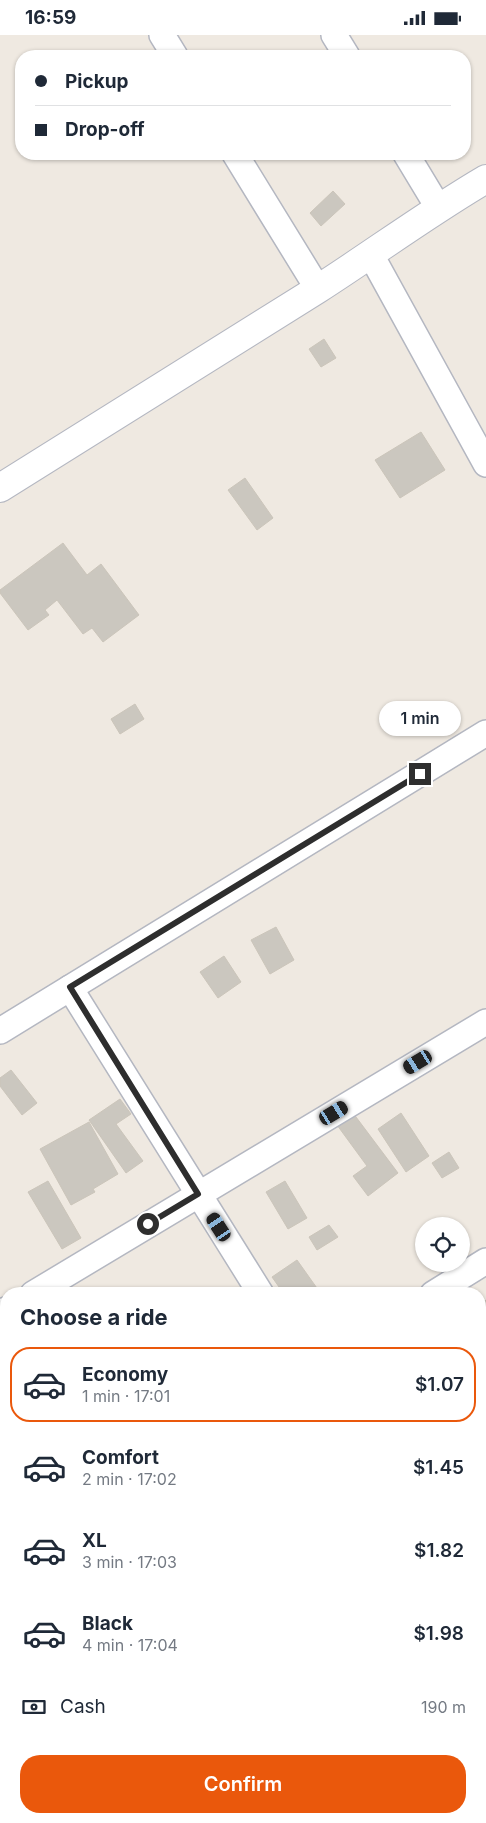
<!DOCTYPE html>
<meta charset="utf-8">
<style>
body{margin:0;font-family:Inter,sans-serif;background:#f6f6f7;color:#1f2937;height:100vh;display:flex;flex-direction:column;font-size:19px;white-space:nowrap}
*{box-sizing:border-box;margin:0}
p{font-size:16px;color:#747a83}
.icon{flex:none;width:28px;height:28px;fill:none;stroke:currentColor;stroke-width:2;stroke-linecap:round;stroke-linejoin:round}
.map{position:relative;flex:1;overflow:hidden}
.drawer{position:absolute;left:0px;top:1252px;width:486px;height:536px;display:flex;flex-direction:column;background:#fff;border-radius:20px 20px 0 0;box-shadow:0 1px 4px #0004}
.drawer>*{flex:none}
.hud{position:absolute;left:15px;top:15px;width:456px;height:110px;border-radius:20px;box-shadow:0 1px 4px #0004;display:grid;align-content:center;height:110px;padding:0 20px;background:#fff}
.fabs{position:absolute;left:415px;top:1182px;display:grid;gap:10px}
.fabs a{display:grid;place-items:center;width:55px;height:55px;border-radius:50%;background:#fff;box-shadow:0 1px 4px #0004;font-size:25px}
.end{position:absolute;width:22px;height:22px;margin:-11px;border:6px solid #2e2e2e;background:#fff;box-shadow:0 0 0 2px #fff}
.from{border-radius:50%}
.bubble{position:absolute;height:35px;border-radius:18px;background:#fff;box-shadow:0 1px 4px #0004;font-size:16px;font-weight:600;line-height:35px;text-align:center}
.car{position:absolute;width:15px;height:30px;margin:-15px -8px;border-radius:6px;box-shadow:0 0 4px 1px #0007;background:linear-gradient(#222 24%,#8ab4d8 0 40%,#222 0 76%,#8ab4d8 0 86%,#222 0)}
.hud b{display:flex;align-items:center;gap:18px;height:48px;font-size:19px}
.hud b+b{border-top:1px solid #e0e1e3}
.hud i{width:12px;height:12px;background:#1f2937}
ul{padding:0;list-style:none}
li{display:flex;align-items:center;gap:15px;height:75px;margin:0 10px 8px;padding:0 10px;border:2px solid transparent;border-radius:20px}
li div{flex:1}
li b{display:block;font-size:19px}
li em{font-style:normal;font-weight:600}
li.current{border-color:#ea580c}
li>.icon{width:45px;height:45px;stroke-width:1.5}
h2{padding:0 20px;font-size:22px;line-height:60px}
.pay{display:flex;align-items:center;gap:12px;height:55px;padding:0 20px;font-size:19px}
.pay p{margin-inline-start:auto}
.action{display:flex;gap:10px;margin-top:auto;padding:10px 20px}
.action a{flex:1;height:58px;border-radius:20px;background:#ea580c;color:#fff;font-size:20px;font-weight:600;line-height:58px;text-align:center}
.status{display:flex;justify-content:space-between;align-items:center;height:35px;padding:0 25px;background:#fff;direction:ltr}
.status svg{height:14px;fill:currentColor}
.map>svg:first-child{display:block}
.building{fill:#cbc7bf;stroke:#cbc5ba}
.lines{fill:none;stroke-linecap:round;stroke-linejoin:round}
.street-casing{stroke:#b4b7c1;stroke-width:28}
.secondary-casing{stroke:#b4b7c1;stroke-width:30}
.street{stroke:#fff;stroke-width:25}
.secondary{stroke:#fff;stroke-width:28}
.route{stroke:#2e2e2e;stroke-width:6}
</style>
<div class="status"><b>16:59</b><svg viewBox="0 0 49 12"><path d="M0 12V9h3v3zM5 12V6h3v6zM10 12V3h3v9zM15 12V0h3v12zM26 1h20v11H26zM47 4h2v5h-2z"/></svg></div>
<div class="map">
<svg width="486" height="1788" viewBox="0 0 486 1788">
<rect width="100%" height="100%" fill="#efe9e1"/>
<g class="building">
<polygon points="333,156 345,169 321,191 310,178"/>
<polygon points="324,304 336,323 321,332 309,314"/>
<polygon points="421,397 445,435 400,463 375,425"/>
<polygon points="245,443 273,483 257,495 228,455"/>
<polygon points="63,508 87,540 101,529 139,580 103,607 92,593 83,599 57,565 45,575 49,580 28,595 0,558 0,555"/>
<polygon points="135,669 144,684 120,699 111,684"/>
<polygon points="276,892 294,925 270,939 251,905"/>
<polygon points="224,921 241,947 218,963 200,937"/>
<polygon points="11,1035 37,1068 22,1080 0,1051 0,1043"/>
<polygon points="120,1064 131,1079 116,1089 143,1126 126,1138 89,1085"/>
<polygon points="353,1078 398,1138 368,1161 353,1141 367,1131 337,1090"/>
<polygon points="401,1078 429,1121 406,1137 378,1094"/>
<polygon points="89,1087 118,1139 93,1154 95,1157 71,1170 40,1114"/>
<polygon points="449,1117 459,1133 442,1143 432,1128"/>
<polygon points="48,1146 81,1203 62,1214 28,1157"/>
<polygon points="285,1146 307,1183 288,1194 266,1157"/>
<polygon points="329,1190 338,1202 317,1215 309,1202"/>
<polygon points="297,1225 319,1256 315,1259 284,1259 272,1242"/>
<polygon points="486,1265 486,1294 480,1285 480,1269"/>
<polygon points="0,1372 6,1380 6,1385 0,1390"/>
<polygon points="0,1595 6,1603 6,1605 0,1610"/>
<polygon points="0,1660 6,1670 6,1691 0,1695"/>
<polygon points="486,1752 486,1770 480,1764 480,1758"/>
<polygon points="480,1776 486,1788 467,1788 464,1782 480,1782"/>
<polygon points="244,1782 266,1782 269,1788 236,1788"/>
<polygon points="269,1782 285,1782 285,1783 272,1788"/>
</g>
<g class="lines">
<defs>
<g id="street">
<polyline points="162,0 175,21"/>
<polyline points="334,0 347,21"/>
<polyline points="235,119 318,254"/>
<polyline points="406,119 438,172"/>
<polyline points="371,220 486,429"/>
<polyline points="70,953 261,1259"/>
<polyline points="0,996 486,698"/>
<polyline points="33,1259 486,987"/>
<polyline points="433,1259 486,1226"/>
<polyline points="0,1278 6,1275"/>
<polyline points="480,1470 486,1467"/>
<polyline points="0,1531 6,1541"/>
<polyline points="480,1597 486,1607"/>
<polyline points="480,1691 486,1687"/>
<polyline points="149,1782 153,1788"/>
<polyline points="373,1782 377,1788"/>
</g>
<path id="secondary" d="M 0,453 C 106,387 212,321 318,254 C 374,218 428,178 486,144"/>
</defs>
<use href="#street" class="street-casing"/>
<use href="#secondary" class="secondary-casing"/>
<use href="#street" class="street"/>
<use href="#secondary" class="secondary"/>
</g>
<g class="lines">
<polyline class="route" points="148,1189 198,1159 70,952 420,739"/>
</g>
</svg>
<div class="fabs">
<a><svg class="icon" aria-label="locate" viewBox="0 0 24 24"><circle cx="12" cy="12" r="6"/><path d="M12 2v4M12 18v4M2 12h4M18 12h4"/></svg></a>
</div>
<i class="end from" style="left:148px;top:1189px"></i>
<i class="end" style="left:420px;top:739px"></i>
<div class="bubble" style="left:379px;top:666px;width:82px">1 min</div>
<i class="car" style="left:418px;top:1027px;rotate:239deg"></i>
<i class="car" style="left:334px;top:1078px;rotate:59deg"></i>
<i class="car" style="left:219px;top:1192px;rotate:327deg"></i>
<div class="hud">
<b><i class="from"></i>Pickup</b>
<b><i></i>Drop-off</b>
</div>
<section class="drawer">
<h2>Choose a ride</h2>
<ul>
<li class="current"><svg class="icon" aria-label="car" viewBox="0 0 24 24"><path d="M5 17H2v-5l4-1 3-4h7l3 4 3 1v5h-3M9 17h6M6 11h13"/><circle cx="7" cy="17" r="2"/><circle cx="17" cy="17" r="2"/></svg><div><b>Economy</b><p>1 min · 17:01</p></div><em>$1.07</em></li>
<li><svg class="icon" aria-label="car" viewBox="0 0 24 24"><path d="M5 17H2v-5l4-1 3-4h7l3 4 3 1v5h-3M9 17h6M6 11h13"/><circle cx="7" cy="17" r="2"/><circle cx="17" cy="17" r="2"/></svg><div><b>Comfort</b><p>2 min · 17:02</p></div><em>$1.45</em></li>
<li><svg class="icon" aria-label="car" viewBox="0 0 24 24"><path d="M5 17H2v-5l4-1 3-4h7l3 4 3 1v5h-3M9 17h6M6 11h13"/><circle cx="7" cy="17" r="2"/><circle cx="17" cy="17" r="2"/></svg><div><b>XL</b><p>3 min · 17:03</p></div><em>$1.82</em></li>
<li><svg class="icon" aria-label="car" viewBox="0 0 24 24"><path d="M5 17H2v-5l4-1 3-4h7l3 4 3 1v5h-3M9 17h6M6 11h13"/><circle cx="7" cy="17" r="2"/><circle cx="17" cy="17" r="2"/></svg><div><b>Black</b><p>4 min · 17:04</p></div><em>$1.98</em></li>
</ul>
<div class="pay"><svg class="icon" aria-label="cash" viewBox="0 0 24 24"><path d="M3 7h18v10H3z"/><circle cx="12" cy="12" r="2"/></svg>Cash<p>190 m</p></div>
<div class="action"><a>Confirm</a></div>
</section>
</div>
